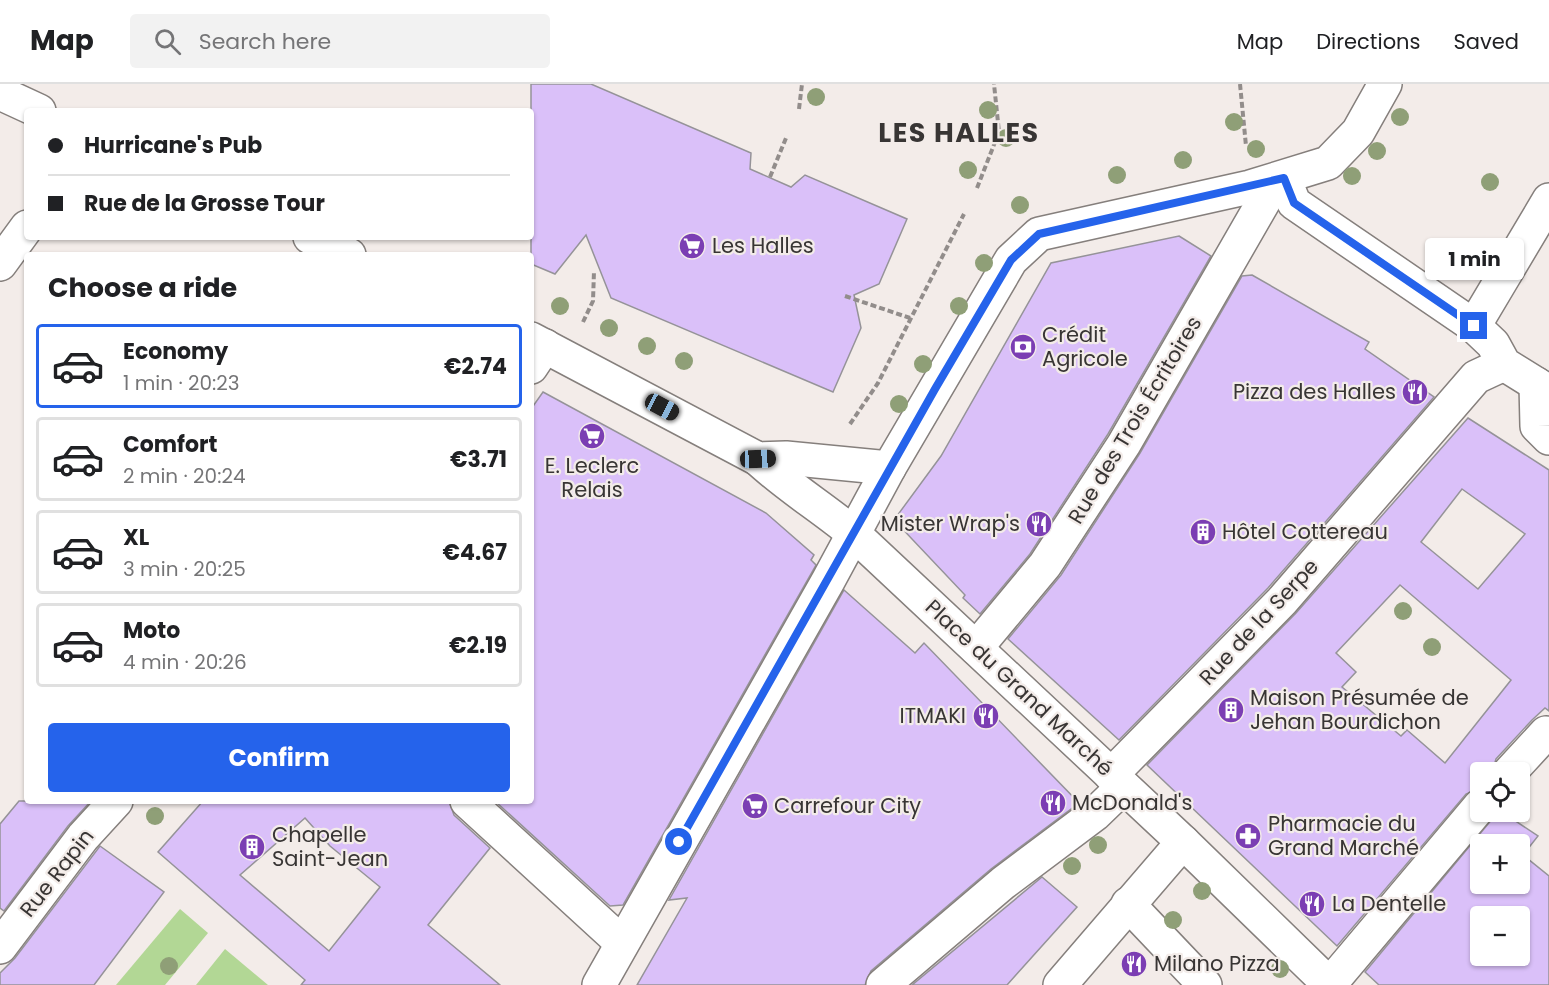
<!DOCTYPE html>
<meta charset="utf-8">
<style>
body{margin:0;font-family:Poppins,sans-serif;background:#f2f2f2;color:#202124;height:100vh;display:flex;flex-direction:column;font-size:22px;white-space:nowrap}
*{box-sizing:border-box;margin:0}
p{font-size:20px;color:#757577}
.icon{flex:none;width:33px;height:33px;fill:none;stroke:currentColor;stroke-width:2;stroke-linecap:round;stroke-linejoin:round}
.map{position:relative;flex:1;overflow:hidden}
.details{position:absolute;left:24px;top:168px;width:510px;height:552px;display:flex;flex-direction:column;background:#fff;border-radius:6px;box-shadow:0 2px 4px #0004}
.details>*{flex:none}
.guide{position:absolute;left:24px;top:24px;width:510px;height:132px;border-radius:6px;box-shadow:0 2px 4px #0004;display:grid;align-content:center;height:132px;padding:0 24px;background:#fff}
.tools{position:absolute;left:1470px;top:678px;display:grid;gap:12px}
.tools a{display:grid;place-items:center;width:60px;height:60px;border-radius:6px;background:#fff;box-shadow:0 2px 4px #0004;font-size:30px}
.end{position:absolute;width:27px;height:27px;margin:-14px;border:8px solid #2563eb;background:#fff;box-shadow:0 0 0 3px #fff}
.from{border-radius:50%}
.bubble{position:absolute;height:42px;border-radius:6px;background:#fff;box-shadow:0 2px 4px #0004;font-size:20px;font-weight:700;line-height:42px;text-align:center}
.car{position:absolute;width:18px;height:36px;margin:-18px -9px;border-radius:8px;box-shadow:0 0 4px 2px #0007;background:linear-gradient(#222 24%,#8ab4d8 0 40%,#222 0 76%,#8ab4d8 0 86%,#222 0)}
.guide b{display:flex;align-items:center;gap:21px;height:57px;font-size:22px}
.guide b+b{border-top:2px solid #e0e0e0}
.guide i{width:15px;height:15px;background:#202124}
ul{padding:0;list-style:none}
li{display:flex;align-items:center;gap:18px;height:84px;margin:0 12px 9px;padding:0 12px;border:3px solid #e0e0e0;border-radius:6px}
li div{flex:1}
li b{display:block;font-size:22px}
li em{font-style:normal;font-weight:700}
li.current{border-color:#2563eb}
li>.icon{width:54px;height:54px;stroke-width:1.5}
h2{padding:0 24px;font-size:27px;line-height:72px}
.button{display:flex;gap:12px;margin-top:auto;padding:12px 24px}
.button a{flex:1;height:69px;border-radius:6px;background:#2563eb;color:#fff;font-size:24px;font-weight:700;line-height:69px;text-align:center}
header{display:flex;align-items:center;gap:36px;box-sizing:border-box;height:84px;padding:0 30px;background:#fff;border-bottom:2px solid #e0e0e0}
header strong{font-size:28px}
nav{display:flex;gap:33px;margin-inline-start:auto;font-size:21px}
.search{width:420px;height:54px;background:#f2f2f2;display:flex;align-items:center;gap:15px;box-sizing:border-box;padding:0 21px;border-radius:6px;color:#757577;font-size:22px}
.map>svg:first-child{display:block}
.green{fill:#b2d795}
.building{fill:#dac0f9;stroke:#959398;stroke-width:1.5;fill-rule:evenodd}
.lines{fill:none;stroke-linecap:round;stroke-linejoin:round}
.pedestrian-casing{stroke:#857f7c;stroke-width:36}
.minor-casing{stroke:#857f7c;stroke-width:36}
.secondary-casing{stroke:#857f7c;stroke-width:36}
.path{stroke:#928d8b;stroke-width:4;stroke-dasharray:6 3;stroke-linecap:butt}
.pedestrian{stroke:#fff;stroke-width:33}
.minor{stroke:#fff;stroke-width:33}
.secondary{stroke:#fff;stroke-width:33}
.tree{fill:#8f9f77}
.route{stroke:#2563eb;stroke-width:8}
.labels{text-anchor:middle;stroke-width:4.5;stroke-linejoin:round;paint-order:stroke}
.poi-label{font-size:21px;fill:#383534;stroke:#f3ece9;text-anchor:start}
.street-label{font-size:21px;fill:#383534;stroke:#f3ece9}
.district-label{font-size:27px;font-weight:bold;letter-spacing:1.5px;fill:#383534;stroke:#f3ece9}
</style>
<header>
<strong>Map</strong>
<div class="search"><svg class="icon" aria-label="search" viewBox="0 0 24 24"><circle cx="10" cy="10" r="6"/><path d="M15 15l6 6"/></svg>Search here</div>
<nav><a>Map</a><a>Directions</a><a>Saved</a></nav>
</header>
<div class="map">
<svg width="1549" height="901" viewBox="0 0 1549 901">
<rect width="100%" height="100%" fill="#f3ece9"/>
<g class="green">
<polygon points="180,825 208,849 165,901 116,901"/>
<polygon points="225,865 268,901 196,901"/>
</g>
<g class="building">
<polygon points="531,0 591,0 751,69 750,85 791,103 805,91 907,135 879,200 854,211 861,244 833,308 611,214 586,151 555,190 531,180"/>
<polygon points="1179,152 1211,172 1108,350 1030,470 980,530 963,514 965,511 894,436 941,372 1051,179"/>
<polygon points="1252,191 1369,258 1365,265 1434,313 1268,504 1119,656 1008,555 1061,491 1140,369 1242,192"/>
<polygon points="543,308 766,429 814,471 811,476 816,481 623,821 610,822 495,717 531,717 531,325"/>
<path d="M 1468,334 L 1549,386 L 1549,627 L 1545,624 L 1532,636 L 1496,675 L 1492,688 L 1480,688 L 1480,704 L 1466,710 L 1337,862 L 1147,681 L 1296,529 ZM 1462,405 L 1525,450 L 1478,505 L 1421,458 ZM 1400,501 L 1511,596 L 1445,679 L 1407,646 L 1401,652 L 1342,603 L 1356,588 L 1336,569 Z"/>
<polygon points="844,506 915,569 924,559 1079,719 991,785 871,887 865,901 637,901 687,814 669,816"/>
<polygon points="19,717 91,717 68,742 4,827 0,824 0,740"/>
<path d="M 203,717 L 449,717 L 454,731 L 490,764 L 428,841 L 500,901 L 301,901 L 305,896 L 158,768 ZM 305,734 L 330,762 L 380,803 L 329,867 L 240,791 Z"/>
<path d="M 1498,728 L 1502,728 L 1538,752 L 1523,771 L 1549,792 L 1549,901 L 1379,901 L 1365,888 ZM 1480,760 L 1520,760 L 1520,800 L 1480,800 ZM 1480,832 L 1520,832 L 1520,872 L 1480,872 Z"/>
<polygon points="100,762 164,808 94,901 0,901 0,889 15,874"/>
<polygon points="1042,793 1077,823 1007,901 912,901"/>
</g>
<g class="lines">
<defs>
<g id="pedestrian">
<polyline points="1536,300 1537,342 1549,354"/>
<polyline points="854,450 1183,758 1330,901"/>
<polyline points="976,564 1045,481 1124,360 1276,96"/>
<polyline points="1510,688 1546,649 1549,651"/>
<polyline points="1111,691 1282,517 1476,293 1504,280"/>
<polyline points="1128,820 1205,901"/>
<polyline points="1330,900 1480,722"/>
<polyline points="883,901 1003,799 1095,730 1123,703"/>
<polyline points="1060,901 1183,758"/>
</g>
<g id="minor">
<polyline points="1284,94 1294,119 1474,242 1493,260 1504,280 1549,308"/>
<polyline points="0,180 27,143"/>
<polyline points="1474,242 1549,116"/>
<polyline points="531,283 545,262"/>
<path d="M 758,375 C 788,403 823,424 854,450"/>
<polyline points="467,717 622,859"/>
<polyline points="0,863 83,753 116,717"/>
<polyline points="599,901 828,497 889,384"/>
</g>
<g id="secondary">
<polyline points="0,9 39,27"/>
<polyline points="310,153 349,171"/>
<polyline points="531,255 758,375 786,374 889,384 1011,176 1039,150 1250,103 1328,79 1358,48 1385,0"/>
</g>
</defs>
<use href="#pedestrian" class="pedestrian-casing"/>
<use href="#minor" class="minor-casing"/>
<use href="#secondary" class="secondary-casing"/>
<g class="path">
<polyline points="1240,0 1246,62"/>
<polyline points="799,25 802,0"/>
<polyline points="770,93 786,54"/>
<polyline points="977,104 999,48 994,0"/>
<polyline points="845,212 910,234"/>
<polyline points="583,238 593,217 594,187"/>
<polyline points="850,340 878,299 964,130"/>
</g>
<use href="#pedestrian" class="pedestrian"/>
<use href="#minor" class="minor"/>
<use href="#secondary" class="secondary"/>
</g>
<g class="tree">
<circle cx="816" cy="13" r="9"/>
<circle cx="988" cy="26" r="9"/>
<circle cx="1400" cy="33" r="9"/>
<circle cx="1234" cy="38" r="9"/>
<circle cx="1006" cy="54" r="9"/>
<circle cx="1256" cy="65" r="9"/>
<circle cx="1377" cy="67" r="9"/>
<circle cx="1183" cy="76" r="9"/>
<circle cx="968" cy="86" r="9"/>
<circle cx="1117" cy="91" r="9"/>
<circle cx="1352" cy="92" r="9"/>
<circle cx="1490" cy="98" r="9"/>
<circle cx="1020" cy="121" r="9"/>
<circle cx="984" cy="179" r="9"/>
<circle cx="560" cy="222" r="9"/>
<circle cx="959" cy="222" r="9"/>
<circle cx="609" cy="244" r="9"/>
<circle cx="647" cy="262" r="9"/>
<circle cx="684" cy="277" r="9"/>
<circle cx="923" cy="280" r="9"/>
<circle cx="899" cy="320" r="9"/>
<circle cx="1403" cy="527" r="9"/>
<circle cx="1432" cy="563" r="9"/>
<circle cx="155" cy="732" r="9"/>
<circle cx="1098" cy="761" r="9"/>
<circle cx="1072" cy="782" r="9"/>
<circle cx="1202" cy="807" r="9"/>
<circle cx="1173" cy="836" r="9"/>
<circle cx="169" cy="882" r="9"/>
<circle cx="1280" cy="885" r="9"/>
</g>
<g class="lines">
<polyline class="route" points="679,758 935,305 1011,176 1039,150 1284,94 1294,119 1474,242"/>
</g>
<defs>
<symbol id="supermarket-disc" viewBox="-11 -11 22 22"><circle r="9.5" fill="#7b3eb3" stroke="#f3ece9"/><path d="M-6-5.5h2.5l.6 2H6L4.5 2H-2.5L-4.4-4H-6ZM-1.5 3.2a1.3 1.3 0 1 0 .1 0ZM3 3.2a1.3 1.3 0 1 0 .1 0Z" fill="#fff"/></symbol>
<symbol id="bank-disc" viewBox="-11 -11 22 22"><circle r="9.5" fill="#7b3eb3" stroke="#f3ece9"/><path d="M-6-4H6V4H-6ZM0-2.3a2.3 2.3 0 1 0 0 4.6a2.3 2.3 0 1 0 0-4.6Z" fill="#fff"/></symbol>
<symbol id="restaurant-disc" viewBox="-11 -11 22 22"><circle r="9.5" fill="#7b3eb3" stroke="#f3ece9"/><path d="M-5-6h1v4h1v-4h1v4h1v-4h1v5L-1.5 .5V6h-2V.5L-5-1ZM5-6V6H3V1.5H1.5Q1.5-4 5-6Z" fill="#fff"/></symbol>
<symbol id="building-disc" viewBox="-11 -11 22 22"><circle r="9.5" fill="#7b3eb3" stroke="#f3ece9"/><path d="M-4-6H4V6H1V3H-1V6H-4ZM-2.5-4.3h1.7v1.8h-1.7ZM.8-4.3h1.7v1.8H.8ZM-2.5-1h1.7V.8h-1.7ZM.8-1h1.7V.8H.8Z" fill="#fff"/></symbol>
<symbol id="pharmacy-disc" viewBox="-11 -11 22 22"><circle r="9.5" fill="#7b3eb3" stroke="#f3ece9"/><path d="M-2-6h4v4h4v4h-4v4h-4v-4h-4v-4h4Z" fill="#fff"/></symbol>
</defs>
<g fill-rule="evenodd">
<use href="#supermarket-disc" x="677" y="147" width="30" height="30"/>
<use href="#bank-disc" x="1008" y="248" width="30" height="30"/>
<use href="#restaurant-disc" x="1400" y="293" width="30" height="30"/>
<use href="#supermarket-disc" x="577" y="337" width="30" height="30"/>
<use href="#restaurant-disc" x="1024" y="425" width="30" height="30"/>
<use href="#building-disc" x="1188" y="433" width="30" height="30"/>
<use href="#building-disc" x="1216" y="611" width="30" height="30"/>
<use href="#restaurant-disc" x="971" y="617" width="30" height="30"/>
<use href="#restaurant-disc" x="1038" y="704" width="30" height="30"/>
<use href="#supermarket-disc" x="740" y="707" width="30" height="30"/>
<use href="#pharmacy-disc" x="1233" y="737" width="30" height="30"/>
<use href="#building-disc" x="237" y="748" width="30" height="30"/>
<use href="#restaurant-disc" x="1297" y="805" width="30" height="30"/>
<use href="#restaurant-disc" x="1119" y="865" width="30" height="30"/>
</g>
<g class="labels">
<g class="poi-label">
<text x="712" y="169">Les Halles</text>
<text x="1042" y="258">Crédit<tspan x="1042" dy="24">Agricole</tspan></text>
<text x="1396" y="315" text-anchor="end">Pizza des Halles</text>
<text x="592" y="389" text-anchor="middle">E. Leclerc<tspan x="592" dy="24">Relais</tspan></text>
<text x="1020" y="447" text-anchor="end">Mister Wrap's</text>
<text x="1222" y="455">Hôtel Cottereau</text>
<text x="1250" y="621">Maison Présumée de<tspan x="1250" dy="24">Jehan Bourdichon</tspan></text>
<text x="966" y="639" text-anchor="end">ITMAKI</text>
<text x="1072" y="726">McDonald's</text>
<text x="774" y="729">Carrefour City</text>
<text x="1268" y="747">Pharmacie du<tspan x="1268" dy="24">Grand Marché</tspan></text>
<text x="272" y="758">Chapelle<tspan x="272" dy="24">Saint-Jean</tspan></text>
<text x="1332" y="827">La Dentelle</text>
<text x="1154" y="887">Milano Pizza</text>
</g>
<g class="street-label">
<text transform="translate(1135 336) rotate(-59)" y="7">Rue des Trois Écritoires</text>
<text transform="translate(1259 538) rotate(-47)" y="7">Rue de la Serpe</text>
<text transform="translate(1019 604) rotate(43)" y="7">Place du Grand Marché</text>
<text transform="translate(57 789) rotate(-52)" y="7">Rue Rapin</text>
</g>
<g class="district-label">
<text x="959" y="58">LES HALLES</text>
</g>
</g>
</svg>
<div class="tools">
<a><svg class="icon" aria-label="locate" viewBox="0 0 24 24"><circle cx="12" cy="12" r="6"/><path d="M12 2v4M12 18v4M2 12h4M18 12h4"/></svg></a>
<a>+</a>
<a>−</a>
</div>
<i class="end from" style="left:679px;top:758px"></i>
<i class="end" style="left:1474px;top:242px"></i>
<div class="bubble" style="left:1425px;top:154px;width:99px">1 min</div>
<i class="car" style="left:662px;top:323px;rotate:118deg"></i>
<i class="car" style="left:758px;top:375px;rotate:88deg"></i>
<div class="guide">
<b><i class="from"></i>Hurricane's Pub</b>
<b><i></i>Rue de la Grosse Tour</b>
</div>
<section class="details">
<h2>Choose a ride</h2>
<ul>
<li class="current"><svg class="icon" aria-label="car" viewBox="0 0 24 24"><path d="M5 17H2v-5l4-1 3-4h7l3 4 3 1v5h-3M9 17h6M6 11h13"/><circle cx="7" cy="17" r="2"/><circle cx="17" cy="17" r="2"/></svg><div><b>Economy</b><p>1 min · 20:23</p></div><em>€2.74</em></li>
<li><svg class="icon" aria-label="car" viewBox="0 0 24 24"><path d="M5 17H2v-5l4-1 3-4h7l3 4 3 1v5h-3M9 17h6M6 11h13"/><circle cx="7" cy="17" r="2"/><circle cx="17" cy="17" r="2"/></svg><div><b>Comfort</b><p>2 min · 20:24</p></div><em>€3.71</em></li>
<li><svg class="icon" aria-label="car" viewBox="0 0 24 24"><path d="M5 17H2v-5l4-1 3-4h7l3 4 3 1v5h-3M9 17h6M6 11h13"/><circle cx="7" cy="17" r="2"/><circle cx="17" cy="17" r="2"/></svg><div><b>XL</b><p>3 min · 20:25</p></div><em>€4.67</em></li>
<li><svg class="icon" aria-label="car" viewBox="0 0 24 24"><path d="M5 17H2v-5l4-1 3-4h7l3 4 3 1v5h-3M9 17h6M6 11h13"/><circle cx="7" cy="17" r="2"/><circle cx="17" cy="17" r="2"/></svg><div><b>Moto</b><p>4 min · 20:26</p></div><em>€2.19</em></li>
</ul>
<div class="button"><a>Confirm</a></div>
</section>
</div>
